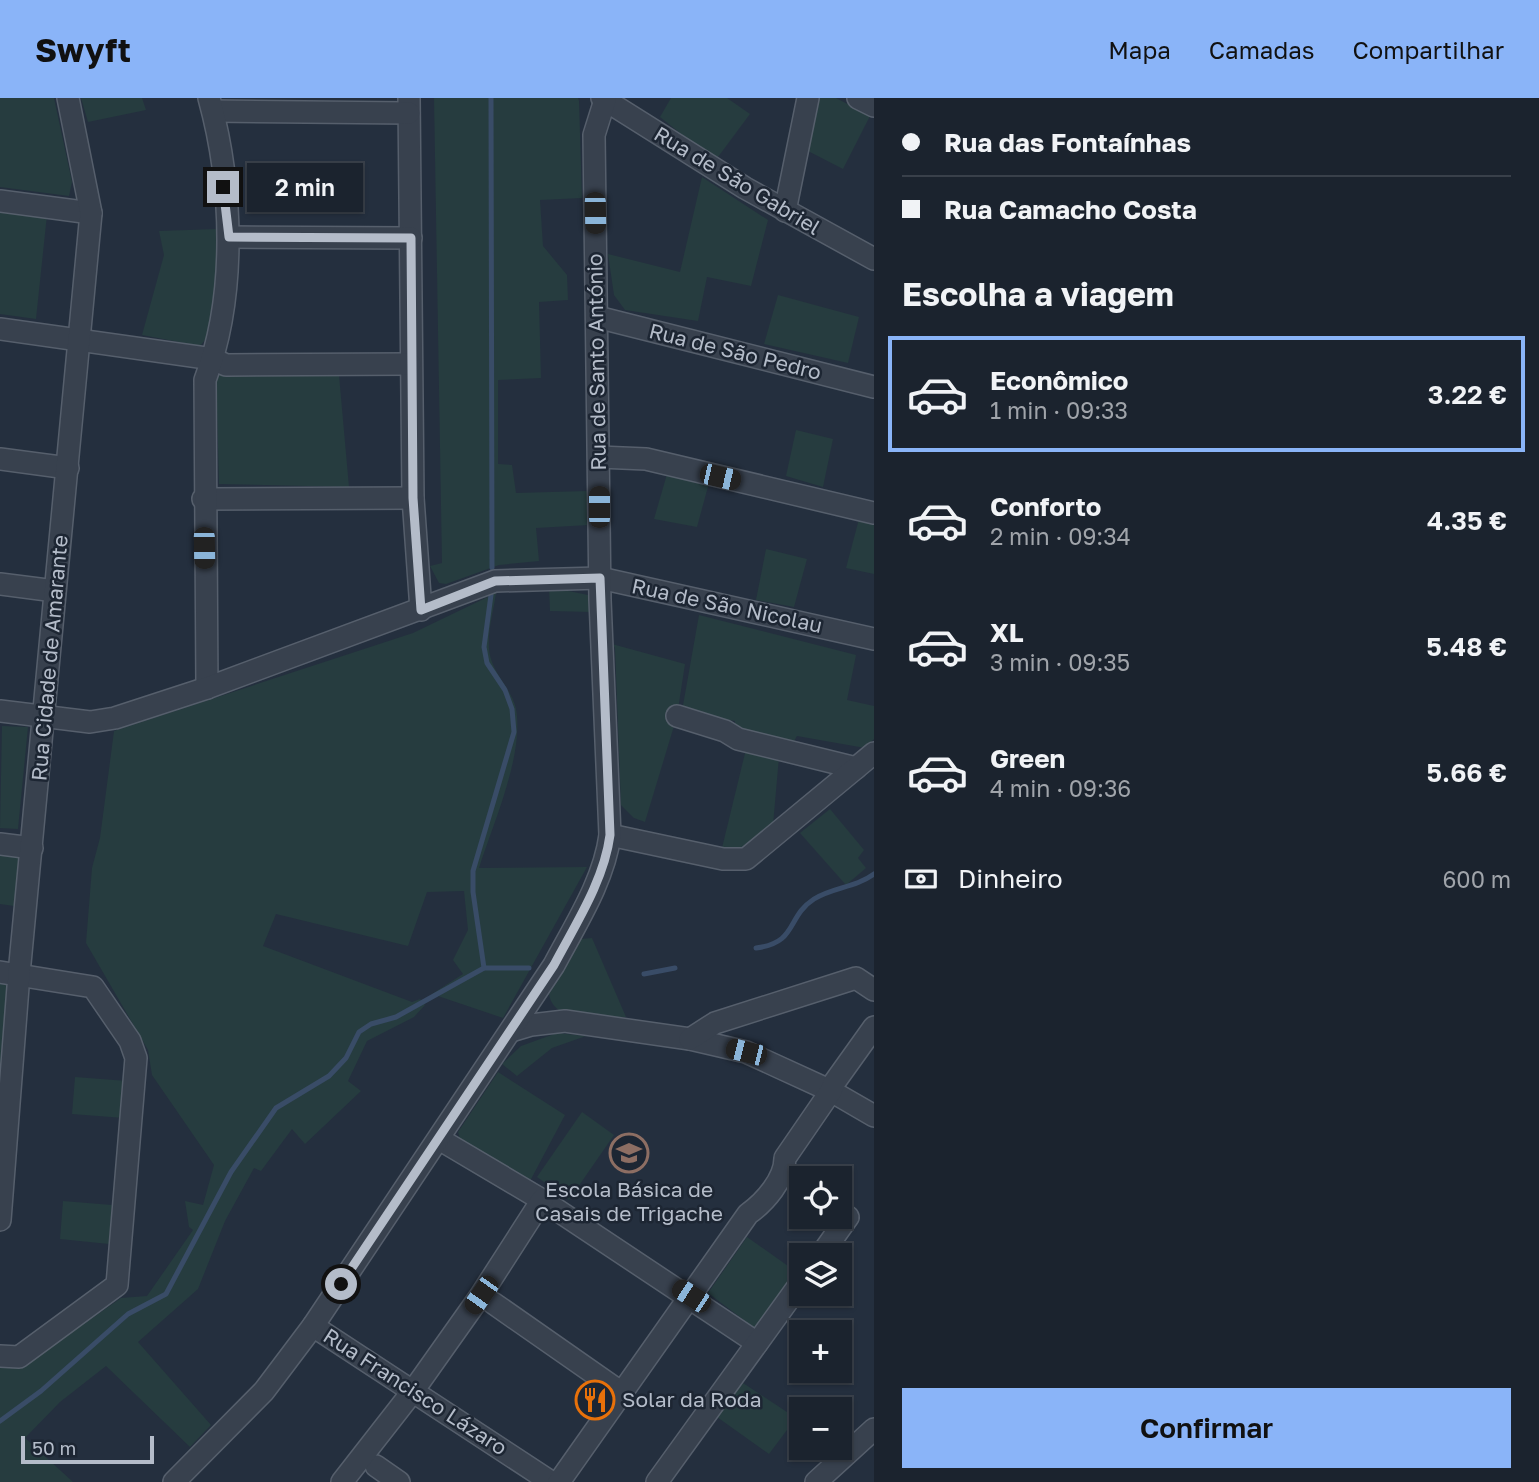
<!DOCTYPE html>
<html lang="pt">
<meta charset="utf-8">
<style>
body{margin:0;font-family:"Golos Text",sans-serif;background:#282f3a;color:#f1f3f6;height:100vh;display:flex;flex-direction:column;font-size:26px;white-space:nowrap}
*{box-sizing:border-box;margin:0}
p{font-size:23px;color:#a0a4aa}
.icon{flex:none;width:38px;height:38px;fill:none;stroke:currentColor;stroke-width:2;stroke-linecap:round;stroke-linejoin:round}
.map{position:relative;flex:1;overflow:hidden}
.drawer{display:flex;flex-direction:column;background:#1b232e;width:665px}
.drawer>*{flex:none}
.hud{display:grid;align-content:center;height:154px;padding:0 28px;background:#1b232e}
.fabs{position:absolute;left:789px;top:1068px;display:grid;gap:14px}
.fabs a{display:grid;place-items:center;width:63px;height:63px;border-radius:0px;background:#1b232e;box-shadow:0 2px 5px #0004,0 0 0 2px #39404a;font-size:35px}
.scale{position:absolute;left:21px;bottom:18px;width:133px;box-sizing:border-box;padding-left:7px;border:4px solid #b4bcc9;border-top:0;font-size:19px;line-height:24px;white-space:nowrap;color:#b4bcc9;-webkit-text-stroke:5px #1d2633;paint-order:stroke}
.end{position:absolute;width:32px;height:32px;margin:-16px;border:9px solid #b4bcc9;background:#111;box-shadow:0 0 0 4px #111}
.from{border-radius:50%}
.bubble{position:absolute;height:49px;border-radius:0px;background:#1b232e;box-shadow:0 2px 5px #0004,0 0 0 2px #39404a;font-size:23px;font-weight:600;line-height:49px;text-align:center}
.car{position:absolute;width:21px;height:42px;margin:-21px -10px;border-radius:9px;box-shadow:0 0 5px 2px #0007;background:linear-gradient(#222 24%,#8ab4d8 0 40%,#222 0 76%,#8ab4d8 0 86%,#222 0)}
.hud b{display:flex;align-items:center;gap:24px;height:66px;font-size:26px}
.hud b+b{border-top:2px solid #39404a}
.hud i{width:18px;height:18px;background:#f1f3f6}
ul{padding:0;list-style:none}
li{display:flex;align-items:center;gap:21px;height:116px;margin:0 14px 10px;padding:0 14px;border:4px solid transparent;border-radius:0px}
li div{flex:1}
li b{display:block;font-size:26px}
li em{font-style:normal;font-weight:600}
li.current{border-color:#8ab4f8}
li>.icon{width:63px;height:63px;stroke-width:1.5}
h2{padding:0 28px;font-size:32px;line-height:84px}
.pay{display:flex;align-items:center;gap:18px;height:77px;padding:0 28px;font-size:26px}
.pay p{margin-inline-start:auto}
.cta{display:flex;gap:14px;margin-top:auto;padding:14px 28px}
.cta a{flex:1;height:80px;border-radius:0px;background:#8ab4f8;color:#111;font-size:28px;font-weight:600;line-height:80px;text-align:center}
header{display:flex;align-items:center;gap:42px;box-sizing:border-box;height:98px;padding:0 35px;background:#8ab4f8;color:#111}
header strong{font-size:33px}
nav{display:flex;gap:38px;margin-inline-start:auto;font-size:24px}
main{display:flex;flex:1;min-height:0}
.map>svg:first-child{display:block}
.green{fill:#263c3f}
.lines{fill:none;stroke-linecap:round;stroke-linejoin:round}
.stream{stroke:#394c67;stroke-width:5}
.minor-casing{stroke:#565f6c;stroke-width:24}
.minor{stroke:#38414e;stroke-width:21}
.route{stroke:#b4bcc9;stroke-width:9}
.labels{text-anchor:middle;stroke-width:5;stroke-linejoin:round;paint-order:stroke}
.street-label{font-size:21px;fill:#b4bcc9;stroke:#1d2633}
.poi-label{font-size:21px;fill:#b4bcc9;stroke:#1d2633}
</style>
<header>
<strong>Swyft</strong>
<nav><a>Mapa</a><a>Camadas</a><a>Compartilhar</a></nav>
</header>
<main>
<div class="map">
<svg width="874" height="1384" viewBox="0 0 874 1384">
<rect width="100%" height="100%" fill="#242f3e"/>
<g class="green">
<polygon points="0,0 54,0 72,84 69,98 0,89"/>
<polygon points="81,0 142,0 146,12 88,24"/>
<polygon points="434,0 578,0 579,3 582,100 540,102 543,148 567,177 568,202 539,204 541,280 498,282 498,366 512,367 516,395 587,393 589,427 536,430 539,463 499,467 446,486 439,485 430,468 442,465"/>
<polygon points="671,0 727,0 750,16 715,63 660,19"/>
<polygon points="820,0 836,0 870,18 843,71 808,53"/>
<polygon points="702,79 768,122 751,188 707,179 698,223 625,212 614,197 608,156 680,174"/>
<polygon points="0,112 47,117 36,221 0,216"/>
<path d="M 217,131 C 218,161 223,227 200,248 L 142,237 L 164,157 L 159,133 Z"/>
<polygon points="778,197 859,219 848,265 764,246"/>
<polygon points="216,276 339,277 349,389 219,386"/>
<polygon points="796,332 833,341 823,389 786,378"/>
<polygon points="667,376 709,385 697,429 654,421"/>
<polygon points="859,421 874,425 874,476 846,470"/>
<polygon points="766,451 807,461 794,509 756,502"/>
<polygon points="549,489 588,497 592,514 550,513"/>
<path d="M 496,495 C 493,517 484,543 492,564 C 499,583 516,597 517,618 C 521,664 493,726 479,770 L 587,769 L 503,920 L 432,896 L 463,876 L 453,862 L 468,832 L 464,793 L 427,794 L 408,848 L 276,816 L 263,848 L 412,904 L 420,901 L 425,907 L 414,919 L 367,943 L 348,983 L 361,993 L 305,1046 L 292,1031 L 261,1073 L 254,1070 L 225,1123 L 198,1191 L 138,1244 L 211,1327 L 190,1349 L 106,1268 L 60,1304 L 25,1340 L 73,1384 L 0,1384 L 0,1267 L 22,1269 L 121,1200 L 147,1198 L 193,1132 L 189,1129 L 185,1103 L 203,1107 L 214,1067 L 152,977 L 148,952 L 86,845 L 92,770 L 100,740 L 114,633 L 413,535 Z"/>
<polygon points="699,517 856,557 847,602 874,608 874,641 865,650 797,638 791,648 734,634 735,623 682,613"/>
<polygon points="612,546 685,566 677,618 645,724 634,720 621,707 615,550"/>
<polygon points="2,628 28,629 18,731 0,730"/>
<polygon points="746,651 779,659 773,727 735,754 722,750"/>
<polygon points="830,711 864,752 858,760 866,770 846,787 800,735"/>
<polygon points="0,754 27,758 21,809 0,806"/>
<path d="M 592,840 L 626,919 C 601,919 554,927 549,896 L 581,841 Z"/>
<polygon points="0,883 11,884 0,997"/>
<polygon points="557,935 586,938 552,950 517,978 502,966 521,948"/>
<polygon points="498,974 565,1017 529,1085 460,1041 458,1034"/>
<polygon points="75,979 127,983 124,1020 72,1016"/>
<polygon points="582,1014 614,1037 569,1102 537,1079"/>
<polygon points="63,1103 112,1107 109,1146 60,1141"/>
<polygon points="747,1139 798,1175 757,1232 708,1195"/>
<polygon points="743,1285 796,1320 769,1356 717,1319"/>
</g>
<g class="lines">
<g class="stream">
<polyline points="491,0 492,470"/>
<path d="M 756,850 C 798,845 786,819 814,801 C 833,789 855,790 874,776"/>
<polyline points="484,870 473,794 473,773 514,634 512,611 505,592 487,565 484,549 491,497"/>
<polyline points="644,876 675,870"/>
<polyline points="0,1323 41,1293 128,1216 166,1196 231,1074 276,1010 329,978 346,960 359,934 371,926 396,919 484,870 529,870"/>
</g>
<defs>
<g id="minor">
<polyline points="409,0 413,400 421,512"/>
<polyline points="602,0 745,90 874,161"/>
<polyline points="858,0 874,8"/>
<polyline points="213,13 409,15"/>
<polyline points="0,103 91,115"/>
<polyline points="785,113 808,0"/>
<polyline points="229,139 411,140"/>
<polyline points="597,219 874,289"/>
<polyline points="0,231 213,261 226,267 410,266"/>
<polyline points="599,359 646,361 874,415"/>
<polyline points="0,361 68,370"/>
<polyline points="203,401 413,400"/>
<polyline points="0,486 55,493"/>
<path d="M 207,590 L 205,282 C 237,197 233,87 209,0"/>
<polyline points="0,613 90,624 115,620 207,590 495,483 600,480 874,541"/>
<polyline points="677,618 725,633 738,641 856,670"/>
<polyline points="610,737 723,761 746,761 874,655"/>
<polyline points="0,746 32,750"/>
<polyline points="0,874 93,889 130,943 136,960 117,1187 19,1259 0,1258"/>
<polyline points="511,933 531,927 565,923 690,941 746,954 831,993 874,1018"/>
<polyline points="690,941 715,925 856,880 874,892"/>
<polyline points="439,1041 542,1102 757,1245"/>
<polyline points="0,1122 19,876 91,115 68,0"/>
<polyline points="821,1157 848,1119 840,1113"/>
<polyline points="493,1205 622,1295"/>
<polyline points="313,1228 551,1384"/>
<polyline points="376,1368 399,1384"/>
<path d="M 174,1384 L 264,1293 L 313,1228 L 554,867 C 575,827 604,783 610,737 L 600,502 L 594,37 L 605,2"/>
<polyline points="342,1384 413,1293 481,1197 542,1102"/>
<path d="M 559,1384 L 748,1116 C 765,1104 785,1081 785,1060 L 831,993 L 834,985 L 874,929"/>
<polyline points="657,1384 802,1183"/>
<polyline points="816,1384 874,1331"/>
</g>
</defs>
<use href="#minor" class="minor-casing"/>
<use href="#minor" class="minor"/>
</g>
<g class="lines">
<path class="route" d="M 223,89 L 229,139 L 411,140 L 413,400 L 421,512 L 495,483 L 600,480 L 610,737 C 604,783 575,827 554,867 L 341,1186"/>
</g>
<defs>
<symbol id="school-ring" viewBox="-11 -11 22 22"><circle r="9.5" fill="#1d2633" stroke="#8d6e63" stroke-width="1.5"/><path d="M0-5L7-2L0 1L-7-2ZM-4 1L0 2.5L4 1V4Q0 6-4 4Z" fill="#8d6e63"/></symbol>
<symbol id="restaurant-ring" viewBox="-11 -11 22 22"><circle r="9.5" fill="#1d2633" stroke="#e8710a" stroke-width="1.5"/><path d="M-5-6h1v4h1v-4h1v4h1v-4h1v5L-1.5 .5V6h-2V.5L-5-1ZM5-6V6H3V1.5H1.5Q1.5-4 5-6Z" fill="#e8710a"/></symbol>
</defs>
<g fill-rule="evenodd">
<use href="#school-ring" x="607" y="1033" width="44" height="44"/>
<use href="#restaurant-ring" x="573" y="1280" width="44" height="44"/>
</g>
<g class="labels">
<g class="street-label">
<text transform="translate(737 83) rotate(31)" y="7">Rua de São Gabriel</text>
<text transform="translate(735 254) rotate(14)" y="7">Rua de São Pedro</text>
<text transform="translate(597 264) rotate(-91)" y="7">Rua de Santo António</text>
<text transform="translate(727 508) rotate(12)" y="7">Rua de São Nicolau</text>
<text transform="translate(50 560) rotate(-85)" y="7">Rua Cidade de Amarante</text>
<text transform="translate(415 1294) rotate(33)" y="7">Rua Francisco Lázaro</text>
</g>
<g class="poi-label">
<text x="629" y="1099">Escola Básica de<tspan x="629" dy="24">Casais de Trigache</tspan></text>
<text x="622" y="1309" text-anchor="start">Solar da Roda</text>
</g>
</g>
</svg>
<div class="fabs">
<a><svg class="icon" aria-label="locate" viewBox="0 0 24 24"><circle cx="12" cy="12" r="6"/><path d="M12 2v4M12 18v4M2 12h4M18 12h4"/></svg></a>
<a><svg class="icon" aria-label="layers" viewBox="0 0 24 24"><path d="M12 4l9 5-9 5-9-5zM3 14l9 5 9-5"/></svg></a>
<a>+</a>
<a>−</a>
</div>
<div class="scale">50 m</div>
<i class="end from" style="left:341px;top:1186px"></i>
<i class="end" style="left:223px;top:89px"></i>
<div class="bubble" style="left:247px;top:65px;width:116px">2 min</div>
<i class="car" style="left:595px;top:115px;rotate:179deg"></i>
<i class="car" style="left:720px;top:379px;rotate:103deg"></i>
<i class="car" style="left:599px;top:409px;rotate:0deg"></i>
<i class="car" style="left:204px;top:450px;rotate:179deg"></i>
<i class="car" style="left:746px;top:954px;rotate:284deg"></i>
<i class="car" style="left:481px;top:1197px;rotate:215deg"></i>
<i class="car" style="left:691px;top:1198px;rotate:303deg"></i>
</div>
<section class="drawer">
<div class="hud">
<b><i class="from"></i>Rua das Fontaínhas</b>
<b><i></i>Rua Camacho Costa</b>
</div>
<h2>Escolha a viagem</h2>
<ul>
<li class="current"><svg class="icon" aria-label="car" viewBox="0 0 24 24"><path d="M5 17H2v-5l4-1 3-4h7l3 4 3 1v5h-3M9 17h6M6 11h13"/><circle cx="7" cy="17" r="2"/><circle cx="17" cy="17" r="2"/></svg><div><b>Econômico</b><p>1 min · 09:33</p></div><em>3.22 €</em></li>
<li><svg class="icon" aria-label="car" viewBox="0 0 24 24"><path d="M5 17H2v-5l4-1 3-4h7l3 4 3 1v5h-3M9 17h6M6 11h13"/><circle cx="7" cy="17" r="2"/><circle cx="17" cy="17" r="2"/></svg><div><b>Conforto</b><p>2 min · 09:34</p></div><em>4.35 €</em></li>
<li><svg class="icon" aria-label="car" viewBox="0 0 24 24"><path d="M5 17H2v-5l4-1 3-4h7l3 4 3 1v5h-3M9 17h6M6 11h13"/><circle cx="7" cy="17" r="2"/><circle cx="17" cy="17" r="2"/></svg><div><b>XL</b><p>3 min · 09:35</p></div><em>5.48 €</em></li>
<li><svg class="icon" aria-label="car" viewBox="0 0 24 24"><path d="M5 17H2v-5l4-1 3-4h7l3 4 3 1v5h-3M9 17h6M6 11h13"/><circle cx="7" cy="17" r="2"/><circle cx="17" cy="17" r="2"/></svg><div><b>Green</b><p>4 min · 09:36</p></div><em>5.66 €</em></li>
</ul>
<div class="pay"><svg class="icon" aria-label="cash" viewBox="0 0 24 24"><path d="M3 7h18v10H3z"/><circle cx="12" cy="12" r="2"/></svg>Dinheiro<p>600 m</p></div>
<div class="cta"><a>Confirmar</a></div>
</section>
</main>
